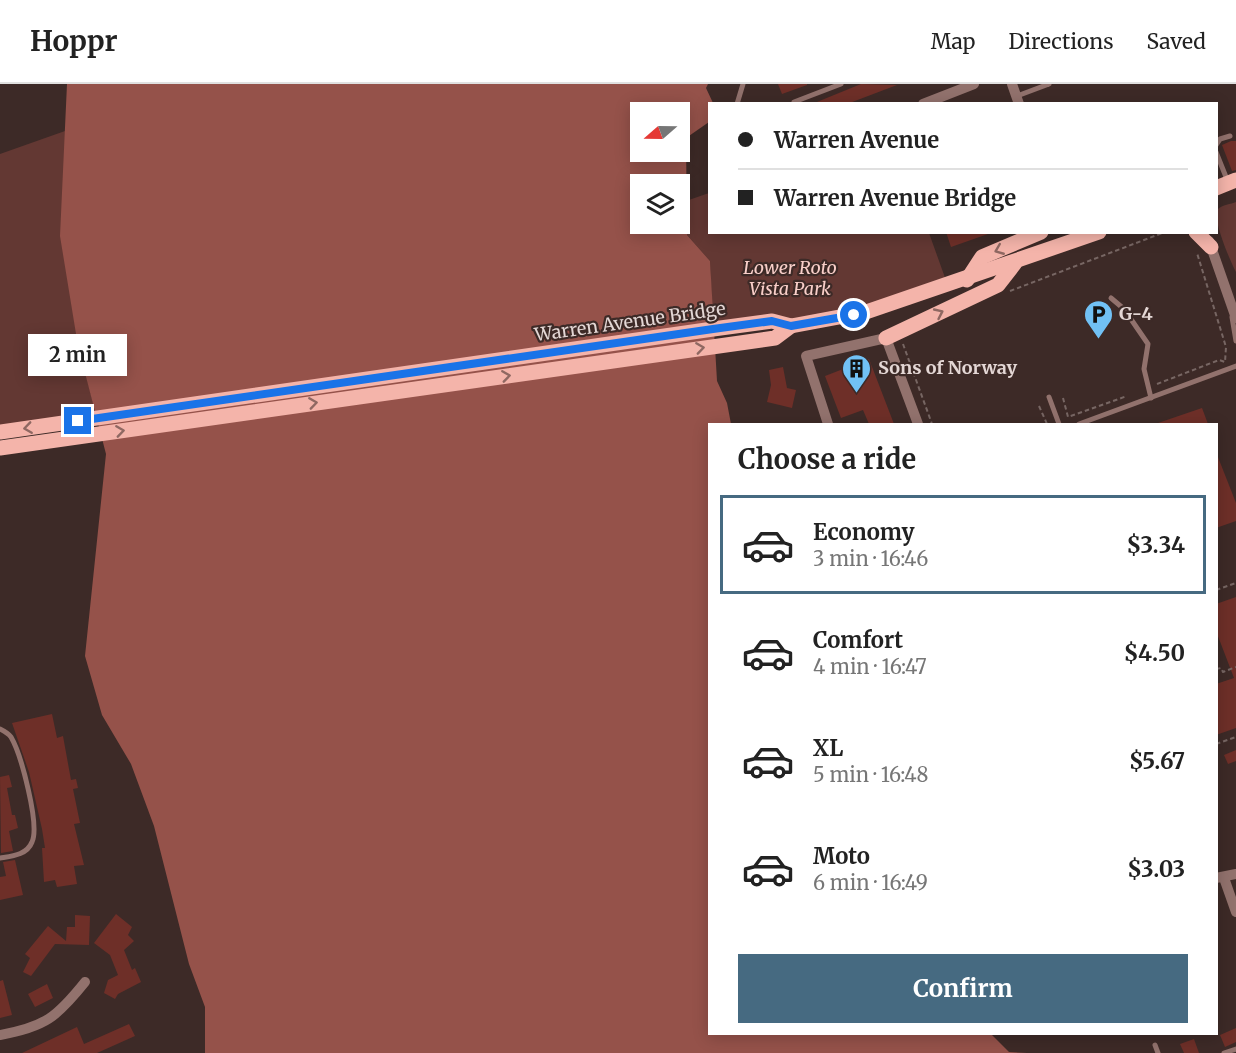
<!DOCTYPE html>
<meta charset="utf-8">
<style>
body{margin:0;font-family:Merriweather,serif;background:#f2f2f2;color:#222;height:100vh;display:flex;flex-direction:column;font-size:22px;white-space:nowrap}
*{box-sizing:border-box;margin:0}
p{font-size:20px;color:#767676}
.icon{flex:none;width:33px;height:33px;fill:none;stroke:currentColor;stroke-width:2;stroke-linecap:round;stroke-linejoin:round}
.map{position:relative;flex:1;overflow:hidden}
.panel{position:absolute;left:708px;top:339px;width:510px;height:612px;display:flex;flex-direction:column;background:#fff;border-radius:0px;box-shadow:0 3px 15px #0003}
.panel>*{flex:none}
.top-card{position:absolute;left:708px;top:18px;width:510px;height:132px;border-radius:0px;box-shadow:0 3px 15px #0003;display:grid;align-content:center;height:132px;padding:0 30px;background:#fff}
.needle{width:39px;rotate:250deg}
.tools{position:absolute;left:630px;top:18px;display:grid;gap:12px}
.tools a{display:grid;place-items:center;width:60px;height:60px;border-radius:0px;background:#fff;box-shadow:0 3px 15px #0003;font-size:30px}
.end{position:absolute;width:27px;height:27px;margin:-14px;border:8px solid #1a73e8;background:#fff;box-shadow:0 0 0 3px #fff}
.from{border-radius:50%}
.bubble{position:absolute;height:42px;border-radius:0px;background:#fff;box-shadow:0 3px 15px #0003;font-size:20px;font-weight:700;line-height:42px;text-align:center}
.top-card b{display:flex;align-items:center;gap:21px;height:57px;font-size:22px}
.top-card b+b{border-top:2px solid #e0e0e0}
.top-card i{width:15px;height:15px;background:#222}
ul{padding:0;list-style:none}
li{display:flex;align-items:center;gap:18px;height:99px;margin:0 12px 9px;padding:0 18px;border:3px solid transparent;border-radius:0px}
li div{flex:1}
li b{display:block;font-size:22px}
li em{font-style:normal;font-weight:700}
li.selected{border-color:#466a81}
li>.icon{width:54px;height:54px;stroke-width:1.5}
h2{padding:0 30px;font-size:27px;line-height:72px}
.primary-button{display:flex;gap:12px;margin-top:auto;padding:12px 30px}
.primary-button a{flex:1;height:69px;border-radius:0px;background:#466a81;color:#fff;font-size:24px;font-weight:700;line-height:69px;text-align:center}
header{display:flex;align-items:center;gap:36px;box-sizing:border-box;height:84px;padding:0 30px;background:#fff;border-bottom:2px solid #e0e0e0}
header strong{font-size:28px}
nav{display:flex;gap:33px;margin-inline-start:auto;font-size:21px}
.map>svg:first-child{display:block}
.green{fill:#633833}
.water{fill:#95524a;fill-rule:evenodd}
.building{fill:#6e2f28}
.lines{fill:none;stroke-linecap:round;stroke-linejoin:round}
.path{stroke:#776663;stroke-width:2;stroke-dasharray:4.5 3;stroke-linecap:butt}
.service{stroke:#92726d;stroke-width:5}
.minor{stroke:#92726d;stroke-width:10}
.primary{stroke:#f4b4aa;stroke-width:15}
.oneway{stroke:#8f6862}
.route{stroke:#1a73e8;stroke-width:8}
.labels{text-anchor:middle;stroke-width:4.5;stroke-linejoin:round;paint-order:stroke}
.park-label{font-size:18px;font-style:italic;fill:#f9cfc9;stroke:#3d2a27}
.poi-label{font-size:18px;font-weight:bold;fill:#e4d7d5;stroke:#3d2a27;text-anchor:start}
.street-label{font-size:18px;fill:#e4d7d5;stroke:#3d2a27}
</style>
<header>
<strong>Hoppr</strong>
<nav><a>Map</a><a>Directions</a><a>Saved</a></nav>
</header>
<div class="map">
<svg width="1236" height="969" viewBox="0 0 1236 969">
<rect width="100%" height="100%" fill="#3d2a27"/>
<g class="green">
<polygon points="65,47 65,82 78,261 97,334 0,348 0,70"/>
<polygon points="709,109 710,148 929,149 948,202 866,228 713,245 710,177 687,151 686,117"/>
<path d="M 1236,118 L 1236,188 C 1231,179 1211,133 1218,125 C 1222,121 1231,120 1236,118 Z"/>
</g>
<path class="water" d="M 67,0 L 708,0 L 706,4 L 713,19 L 710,20 L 709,38 L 686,54 L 687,151 L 710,177 L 717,297 L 727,319 L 731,340 L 710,340 L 710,950 L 991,950 L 1009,968 L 1027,969 L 205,969 L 205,923 L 189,880 L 154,742 L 131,680 L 102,631 L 85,572 L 106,370 L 78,262 L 60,152 ZM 640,28 L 680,28 L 680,68 L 640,68 ZM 640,100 L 680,100 L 680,140 L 640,140 Z"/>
<g class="building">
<polygon points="778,0 807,0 807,1 782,10"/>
<polygon points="861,0 897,1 847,20 812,20"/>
<polygon points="1231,57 1236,57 1236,86 1232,87 1222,61"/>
<polygon points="946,148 988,148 988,150 951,163"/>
<polygon points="869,275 894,340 869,340 863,326 841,334 825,292"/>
<polygon points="783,283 787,304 796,306 792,324 767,318 771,301 769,286"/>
<polygon points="1202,324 1208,340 1159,340 1158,339"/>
<polygon points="1216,368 1236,419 1236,437 1216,444"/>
<polygon points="1236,513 1236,644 1216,651 1216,600 1234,594 1216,547 1216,520"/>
<polygon points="52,630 57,654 63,652 71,696 76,695 78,704 73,705 80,739 74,740 84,781 74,782 77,800 57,803 55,796 44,798 42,764 45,764 42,745 29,688 12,639"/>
<polygon points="1236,666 1236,677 1228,680 1224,671"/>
<polygon points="9,691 12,703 7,704 12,731 15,731 18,744 9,747 13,767 1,769 0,693"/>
<polygon points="15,776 23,811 0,816 0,793 6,792 3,778"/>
<polygon points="116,830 132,843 128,851 134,857 124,866 132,886 135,884 141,898 118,910 115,915 104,909 108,896 118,891 110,871 94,859"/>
<polygon points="75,831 90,832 89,861 55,860 31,892 23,888 30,874 25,870 48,842 66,857 67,843 75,843"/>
<polygon points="3,896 12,931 0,934 0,897"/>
<polygon points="47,900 53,914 35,923 28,910"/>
<polygon points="129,940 135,952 97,969 22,969 77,943 84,960"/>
<polygon points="1236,944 1236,958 1225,963 1220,951"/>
<polygon points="1194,955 1199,969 1184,969 1180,960"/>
</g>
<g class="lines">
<g class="path">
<polyline points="1010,207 1165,148"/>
<polyline points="903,260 932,340"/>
<polyline points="1157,300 1219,276 1225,278 1226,263 1197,169"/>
<polyline points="1063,314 1068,333 1127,312"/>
<polyline points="1039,322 1047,340"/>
<polyline points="1216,506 1236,499"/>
<polyline points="1216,585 1221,584 1223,588 1236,583"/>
<polyline points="1216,660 1236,653"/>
</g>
<g class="service">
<polyline points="1017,12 1049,0"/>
<polyline points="794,18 841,0"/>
<polyline points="737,20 743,0"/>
<polyline points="1216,61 1220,55 1230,52"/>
<polyline points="1216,68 1228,98"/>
<polyline points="1111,214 1124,225 1148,260 1144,285 1151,314"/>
<polyline points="1232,233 1236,257"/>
<polyline points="1049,313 1059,340"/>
<polyline points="1079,340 1236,282"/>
<path d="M 0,645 C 4,647 8,649 11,653 C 21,670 40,741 32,758 C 27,771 12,772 0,774"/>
<polyline points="1155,961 1158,969"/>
<polyline points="1224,969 1236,965"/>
</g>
<g class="minor">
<polyline points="1012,0 1019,20"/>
<polyline points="923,20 974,0"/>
<polyline points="1209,157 1236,234"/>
<polyline points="828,340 806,272 886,254 918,340"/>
<polyline points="1216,794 1236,790"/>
<polyline points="1224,794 1236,828"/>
<path d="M 0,951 C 45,943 57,933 85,898"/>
</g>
<g class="primary">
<polyline points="1216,104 1236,96"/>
<polyline points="1196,148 1211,163"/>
<polyline points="967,196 982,173 1041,148"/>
<polyline points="886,254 998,201 1015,179"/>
<polyline points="0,348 713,245 772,237 791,242 866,228 1099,148"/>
<polyline points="0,364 775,254 791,242"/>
</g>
</g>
<defs><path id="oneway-chevron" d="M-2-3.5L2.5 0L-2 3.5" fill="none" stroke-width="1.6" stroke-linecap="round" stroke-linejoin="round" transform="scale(1.5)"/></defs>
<g class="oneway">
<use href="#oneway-chevron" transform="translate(999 166) rotate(158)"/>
<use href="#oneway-chevron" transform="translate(939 229) rotate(-25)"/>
<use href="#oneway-chevron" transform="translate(700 264) rotate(-8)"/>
<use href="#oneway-chevron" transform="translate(506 292) rotate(-8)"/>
<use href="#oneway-chevron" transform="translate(313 319) rotate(-8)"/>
<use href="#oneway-chevron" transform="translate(28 344) rotate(172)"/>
<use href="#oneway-chevron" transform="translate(120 347) rotate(-8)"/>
</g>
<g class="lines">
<polyline class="route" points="78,337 713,245 772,237 791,242 854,231"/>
</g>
<defs>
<symbol id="parking-pin" viewBox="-11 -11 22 30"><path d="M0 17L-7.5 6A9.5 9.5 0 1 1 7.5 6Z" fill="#71c1f5" stroke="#3d2a27"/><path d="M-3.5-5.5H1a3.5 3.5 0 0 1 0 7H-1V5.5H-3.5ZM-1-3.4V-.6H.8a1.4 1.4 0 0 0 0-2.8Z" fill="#111"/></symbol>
<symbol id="building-pin" viewBox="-11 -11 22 30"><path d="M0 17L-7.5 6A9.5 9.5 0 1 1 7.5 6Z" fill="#71c1f5" stroke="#3d2a27"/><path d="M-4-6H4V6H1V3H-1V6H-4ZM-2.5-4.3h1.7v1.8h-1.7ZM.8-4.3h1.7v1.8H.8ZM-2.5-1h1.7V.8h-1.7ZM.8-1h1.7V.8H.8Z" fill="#111"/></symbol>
</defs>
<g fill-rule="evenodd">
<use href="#parking-pin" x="1082" y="214" width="33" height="45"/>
<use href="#building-pin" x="840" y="268" width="33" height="45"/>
</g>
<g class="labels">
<g class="park-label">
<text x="790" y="190">Lower Roto<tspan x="790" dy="21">Vista Park</tspan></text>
</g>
<g class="poi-label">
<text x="1119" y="236">G-4</text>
<text x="878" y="290">Sons of Norway</text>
</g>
<g class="street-label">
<text transform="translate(630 238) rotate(-8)" y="6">Warren Avenue Bridge</text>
</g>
</g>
</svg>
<div class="tools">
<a><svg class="needle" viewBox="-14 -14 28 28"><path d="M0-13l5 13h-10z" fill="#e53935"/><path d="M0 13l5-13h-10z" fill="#767676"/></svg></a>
<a><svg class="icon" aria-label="layers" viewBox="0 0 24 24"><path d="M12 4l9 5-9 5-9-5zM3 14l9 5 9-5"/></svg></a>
</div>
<i class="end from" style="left:854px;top:231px"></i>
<i class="end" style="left:78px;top:337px"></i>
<div class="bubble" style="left:28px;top:250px;width:99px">2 min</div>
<div class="top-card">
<b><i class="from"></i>Warren Avenue</b>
<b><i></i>Warren Avenue Bridge</b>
</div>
<section class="panel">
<h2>Choose a ride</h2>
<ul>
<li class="selected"><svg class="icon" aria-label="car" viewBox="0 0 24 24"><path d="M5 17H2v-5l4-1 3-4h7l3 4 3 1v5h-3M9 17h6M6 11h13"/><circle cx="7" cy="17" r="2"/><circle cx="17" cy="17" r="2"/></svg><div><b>Economy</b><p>3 min · 16:46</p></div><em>$3.34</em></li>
<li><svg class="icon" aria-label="car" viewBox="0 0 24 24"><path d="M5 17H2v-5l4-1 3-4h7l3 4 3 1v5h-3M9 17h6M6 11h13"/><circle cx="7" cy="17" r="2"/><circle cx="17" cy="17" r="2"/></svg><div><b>Comfort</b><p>4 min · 16:47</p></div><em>$4.50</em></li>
<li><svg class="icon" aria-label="car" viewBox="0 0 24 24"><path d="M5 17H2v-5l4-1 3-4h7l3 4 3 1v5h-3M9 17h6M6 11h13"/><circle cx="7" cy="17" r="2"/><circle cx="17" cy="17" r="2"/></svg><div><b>XL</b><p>5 min · 16:48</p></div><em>$5.67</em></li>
<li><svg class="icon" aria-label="car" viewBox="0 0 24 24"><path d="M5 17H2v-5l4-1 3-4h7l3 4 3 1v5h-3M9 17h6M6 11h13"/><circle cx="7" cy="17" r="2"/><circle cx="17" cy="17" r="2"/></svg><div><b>Moto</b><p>6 min · 16:49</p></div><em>$3.03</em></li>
</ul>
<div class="primary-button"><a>Confirm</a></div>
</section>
</div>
